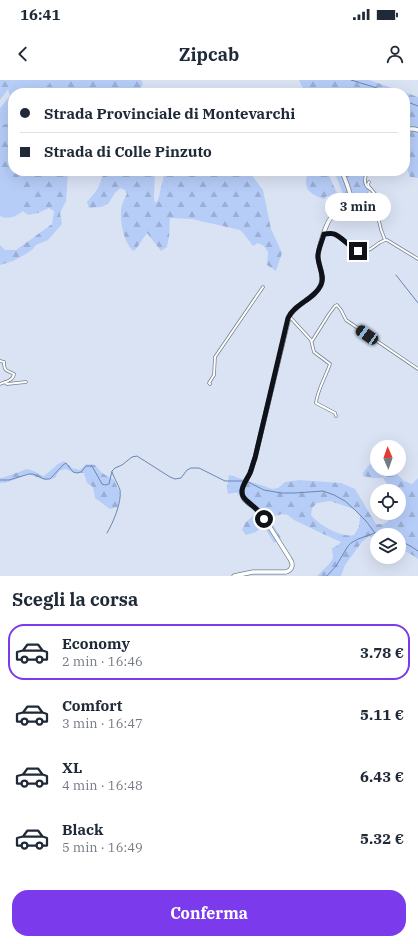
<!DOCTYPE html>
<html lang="it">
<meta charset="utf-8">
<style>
body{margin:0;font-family:"IBM Plex Serif",serif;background:#f2f2f3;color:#1f2937;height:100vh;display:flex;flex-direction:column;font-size:15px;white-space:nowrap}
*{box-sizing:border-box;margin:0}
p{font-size:13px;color:#747a83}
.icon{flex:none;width:22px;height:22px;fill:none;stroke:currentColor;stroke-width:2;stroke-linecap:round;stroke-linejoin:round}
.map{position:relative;height:496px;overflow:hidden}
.side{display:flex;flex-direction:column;background:#fff;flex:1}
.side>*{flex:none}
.hud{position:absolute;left:8px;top:8px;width:402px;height:88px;border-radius:16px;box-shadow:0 4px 16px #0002;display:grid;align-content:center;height:88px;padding:0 12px;background:#fff}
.needle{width:26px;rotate:358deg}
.tools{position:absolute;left:370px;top:360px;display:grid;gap:8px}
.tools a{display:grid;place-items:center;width:36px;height:36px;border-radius:50%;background:#fff;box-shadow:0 4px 16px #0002;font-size:20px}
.end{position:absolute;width:18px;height:18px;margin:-9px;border:5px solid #0f1218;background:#fff;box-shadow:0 0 0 2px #fff}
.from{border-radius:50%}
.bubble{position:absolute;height:28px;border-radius:14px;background:#fff;box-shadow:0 4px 16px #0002;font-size:13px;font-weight:700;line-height:28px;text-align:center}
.car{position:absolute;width:12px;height:24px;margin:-12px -6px;border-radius:5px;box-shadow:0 0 3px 1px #0007;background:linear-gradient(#222 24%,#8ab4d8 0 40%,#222 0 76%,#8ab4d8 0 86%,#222 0)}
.hud b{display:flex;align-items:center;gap:14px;height:38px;font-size:15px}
.hud b+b{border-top:1px solid #e0e1e3}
.hud i{width:10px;height:10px;background:#1f2937}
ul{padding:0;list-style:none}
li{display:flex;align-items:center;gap:12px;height:56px;margin:0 8px 6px;padding:0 4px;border:2px solid transparent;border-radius:16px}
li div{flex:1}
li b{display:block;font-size:15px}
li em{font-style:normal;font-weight:700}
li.selected{border-color:#7c3aed}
li>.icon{width:36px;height:36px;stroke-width:1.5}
h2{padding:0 12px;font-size:18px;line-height:48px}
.cta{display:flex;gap:8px;margin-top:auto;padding:8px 12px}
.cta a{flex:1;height:46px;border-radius:16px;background:#7c3aed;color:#fff;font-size:16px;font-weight:700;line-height:46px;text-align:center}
.status{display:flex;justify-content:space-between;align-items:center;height:28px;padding:0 20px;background:#fff;direction:ltr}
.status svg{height:11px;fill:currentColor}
header{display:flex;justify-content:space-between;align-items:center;height:52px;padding:0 12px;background:#fff;font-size:18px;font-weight:700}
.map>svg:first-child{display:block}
.grass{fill:#b6cdf8}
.forest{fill:url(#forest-firs);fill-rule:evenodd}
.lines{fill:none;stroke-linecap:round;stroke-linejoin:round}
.stream{stroke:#6b85b4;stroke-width:1}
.street-casing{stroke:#778090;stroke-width:3.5}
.primary-casing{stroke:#778090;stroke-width:5}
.street{stroke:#fff;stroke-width:2}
.primary{stroke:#fff;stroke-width:3.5}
.route{stroke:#0f1218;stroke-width:5}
</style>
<div class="status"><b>16:41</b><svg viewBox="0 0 49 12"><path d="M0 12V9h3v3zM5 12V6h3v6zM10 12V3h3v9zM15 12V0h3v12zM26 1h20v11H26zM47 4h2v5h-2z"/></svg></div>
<header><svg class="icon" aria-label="back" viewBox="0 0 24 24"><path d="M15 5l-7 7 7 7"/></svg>Zipcab<svg class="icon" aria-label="person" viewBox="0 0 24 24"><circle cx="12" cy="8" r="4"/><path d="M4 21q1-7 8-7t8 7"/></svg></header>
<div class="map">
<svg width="418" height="496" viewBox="0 0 418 496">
<defs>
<pattern id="forest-firs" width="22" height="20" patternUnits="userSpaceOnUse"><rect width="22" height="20" fill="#b6cdf8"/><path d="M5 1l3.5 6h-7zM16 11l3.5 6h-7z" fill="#9bafd4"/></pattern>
</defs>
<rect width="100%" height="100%" fill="#dae3f4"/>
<g class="grass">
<polygon points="15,0 52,0 41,13 13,13 13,36 11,38 11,41 0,47 0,28 10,16 8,9"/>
<path d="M 0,88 L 2,89 L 5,100 L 15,104 L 21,113 L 21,130 L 23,131 C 16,137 8,140 0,136 Z"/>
</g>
<g class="forest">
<polygon points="0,0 15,0 0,20"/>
<polygon points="52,0 141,0 143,4 138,13 41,13"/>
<polygon points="299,0 369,0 418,17 418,98 410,97 405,83 405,13 305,13"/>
<polygon points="13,36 13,91 68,91 66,121 60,133 62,144 48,160 36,165 33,169 26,174 13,181 0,185 0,165 5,170 16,170 52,144 54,131 49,128 38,133 28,135 21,130 21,113 15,104 5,100 2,89 0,88 0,47 11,41 11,38"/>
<path d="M 120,91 L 155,91 L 154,118 L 155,123 L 158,120 L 165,91 L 252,91 L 253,97 L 263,110 L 271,149 L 282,173 L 276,191 L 267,185 L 268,172 L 264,166 L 258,163 L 253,166 L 243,153 L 240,150 L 192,139 L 170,138 L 169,157 L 167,167 L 161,171 L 147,153 C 142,159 139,166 134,171 C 125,166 120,143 121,132 C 121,126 124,119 127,114 L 125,110 L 120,108 L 115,113 L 108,124 L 101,127 L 89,128 L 87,122 C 91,117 95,113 98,108 C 101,103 101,97 105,92 L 118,96 Z"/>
<path d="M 307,91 L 327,91 L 336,111 L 342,120 L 345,119 L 334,91 L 367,91 C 362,98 363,105 369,111 C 362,120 367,131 371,140 C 360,138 351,143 340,139 L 340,129 L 335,125 L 331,117 L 327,116 L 324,119 C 316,116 304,112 306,100 C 307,96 308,95 307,91 Z"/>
<polygon points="64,381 72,388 80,390 86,384 95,385 102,393 114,400 120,413 118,427 110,429 95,418 93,407 87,403 84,393 76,393 65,389 59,391 55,398 45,400 28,394 8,402 0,403 0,398 5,397 27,389 34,391 40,395 44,396 58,384"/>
<path d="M 377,381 L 377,389 L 389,389 L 394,391 L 404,401 L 412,404 L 418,398 L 418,479 L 414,476 L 399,468 L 399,455 L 377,455 L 377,458 L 369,456 L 362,462 L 345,485 L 341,496 L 317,496 L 329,484 L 333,478 L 332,468 L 337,466 L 341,462 L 319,452 L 294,440 L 288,435 L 282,434 L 275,436 L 271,441 L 281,458 L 274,463 L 266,450 L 262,447 L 256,452 L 246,455 L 242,450 L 245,443 L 253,436 L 255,432 L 243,422 L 237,412 L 228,414 L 227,407 L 229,395 L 264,406 L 272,409 L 278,408 L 285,402 L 300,400 L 341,403 L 355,409 L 376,444 C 390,446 388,437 399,433 L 399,432 L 403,429 L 402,422 L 399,418 L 399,411 L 393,411 L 387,404 L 383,398 L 373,398 L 363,396 L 363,393 L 369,385 ZM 330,421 L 354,429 L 360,436 L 359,447 L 354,455 C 341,458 319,445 311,435 L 312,428 L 317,423 Z"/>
</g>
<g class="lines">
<g class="stream">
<polyline points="351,0 377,8 385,13"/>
<polyline points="405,21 418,26"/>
<polyline points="396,195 418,223"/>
<polyline points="0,400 9,400 29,394 33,394 44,399 50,399 63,385 66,383 73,392 77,393 81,392 86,386 92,386 102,404 105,405 109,404 112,391 115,388 122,385 132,377 137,376 170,397 175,399 181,398 187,390 191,388 199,388 225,401 243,401"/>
<polyline points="246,401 264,410 281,413 295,413 323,411 334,415 345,421 355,430 366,441 375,453"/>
<path d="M 107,453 C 113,443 122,422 120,410 C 118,404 114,398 112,392"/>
<polyline points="399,460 412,467 418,471"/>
<polyline points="327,496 336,486 348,466 351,463 358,459 378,452 382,452 388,455"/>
</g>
<defs>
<g id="street">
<path d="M 369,91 C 364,96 363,105 370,109"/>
<polyline points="377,91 378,92"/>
<path d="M 369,102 L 368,104 L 369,107 L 376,115 C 377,131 378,145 385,160"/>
<path d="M 324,154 C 327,154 330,153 333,154 C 343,156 349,171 362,172 C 372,172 378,160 387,160 L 418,179"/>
<path d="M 289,236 L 311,260 L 314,272 L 330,284 C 326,296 317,311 316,323 L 335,333 L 336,336"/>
<polyline points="312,261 329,234 335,226 337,225 341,230 346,240 418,289"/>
<path d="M 0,281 L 4,282 C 4,292 7,290 14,294 C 13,301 5,302 0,304"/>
<polyline points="5,302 7,304 26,302"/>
<polyline points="210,304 209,303 214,295 215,277 263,207"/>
</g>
<g id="primary">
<polyline points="405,49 414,49 418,50"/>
<path d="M 234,496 L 253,492 L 286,492 C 292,490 294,485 290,479 L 261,433 C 256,427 248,424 244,419 C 238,409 246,401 250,393 C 252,388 253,383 255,378 L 289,237 C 296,222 320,217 322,200 C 323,192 318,184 318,175 C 319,168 326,141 332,137 C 336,134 342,135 347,132 C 358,125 345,101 342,91"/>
</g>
</defs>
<use href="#street" class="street-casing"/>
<use href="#primary" class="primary-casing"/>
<use href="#street" class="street"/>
<use href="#primary" class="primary"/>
</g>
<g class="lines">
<path class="route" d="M 264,439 C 258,429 255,428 247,421 C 236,412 246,402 250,393 C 252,388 253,383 255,378 L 288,238 C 295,223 314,220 321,205 C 325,196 319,188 318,178 C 317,171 322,162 324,154 C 327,154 331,153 334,154 C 341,156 349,167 358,171"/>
</g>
</svg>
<div class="tools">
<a><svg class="needle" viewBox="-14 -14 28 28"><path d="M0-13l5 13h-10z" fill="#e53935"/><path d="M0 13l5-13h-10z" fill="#747a83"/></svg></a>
<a><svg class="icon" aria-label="locate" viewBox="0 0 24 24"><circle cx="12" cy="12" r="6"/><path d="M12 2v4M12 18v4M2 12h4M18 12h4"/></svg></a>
<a><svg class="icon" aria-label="layers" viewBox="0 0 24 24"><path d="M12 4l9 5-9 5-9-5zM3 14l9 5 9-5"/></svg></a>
</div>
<i class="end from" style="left:264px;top:439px"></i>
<i class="end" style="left:358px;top:171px"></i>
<div class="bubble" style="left:325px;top:113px;width:66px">3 min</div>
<i class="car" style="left:367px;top:255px;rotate:305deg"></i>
<div class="hud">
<b><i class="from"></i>Strada Provinciale di Montevarchi</b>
<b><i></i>Strada di Colle Pinzuto</b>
</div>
</div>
<section class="side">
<h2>Scegli la corsa</h2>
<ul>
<li class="selected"><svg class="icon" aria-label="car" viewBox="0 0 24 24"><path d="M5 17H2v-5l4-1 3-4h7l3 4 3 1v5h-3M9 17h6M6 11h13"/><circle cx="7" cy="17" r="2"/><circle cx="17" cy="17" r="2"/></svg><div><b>Economy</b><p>2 min · 16:46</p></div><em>3.78 €</em></li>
<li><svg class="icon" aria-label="car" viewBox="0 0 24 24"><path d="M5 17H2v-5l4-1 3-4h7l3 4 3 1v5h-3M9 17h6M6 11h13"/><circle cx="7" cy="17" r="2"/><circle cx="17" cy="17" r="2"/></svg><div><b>Comfort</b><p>3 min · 16:47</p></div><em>5.11 €</em></li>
<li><svg class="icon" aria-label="car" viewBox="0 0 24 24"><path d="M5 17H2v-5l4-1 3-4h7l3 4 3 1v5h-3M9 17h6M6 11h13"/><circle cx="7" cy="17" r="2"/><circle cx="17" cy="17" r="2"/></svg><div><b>XL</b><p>4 min · 16:48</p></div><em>6.43 €</em></li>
<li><svg class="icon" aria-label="car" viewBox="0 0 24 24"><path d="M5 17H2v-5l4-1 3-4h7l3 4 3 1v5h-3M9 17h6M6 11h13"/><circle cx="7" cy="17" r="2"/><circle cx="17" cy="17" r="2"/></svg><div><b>Black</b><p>5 min · 16:49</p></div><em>5.32 €</em></li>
</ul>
<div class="cta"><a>Conferma</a></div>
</section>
